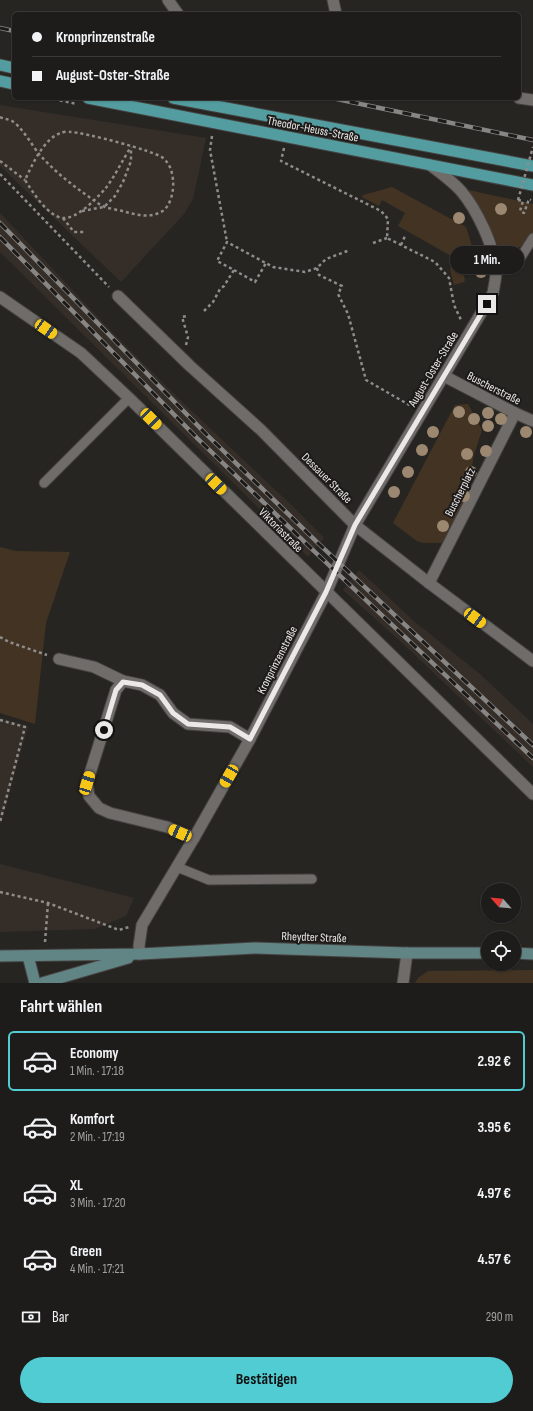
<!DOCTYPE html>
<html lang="de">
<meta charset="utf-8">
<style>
body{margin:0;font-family:"Sofia Sans Condensed",sans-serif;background:#2a2927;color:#f1f3f6;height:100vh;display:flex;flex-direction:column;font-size:15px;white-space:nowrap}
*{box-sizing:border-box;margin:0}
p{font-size:13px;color:#a0a1a2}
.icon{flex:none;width:22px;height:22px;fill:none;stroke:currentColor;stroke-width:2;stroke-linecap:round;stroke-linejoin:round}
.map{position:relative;height:983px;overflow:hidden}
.drawer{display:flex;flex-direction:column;background:#1d1c1a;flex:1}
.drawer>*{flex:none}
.banner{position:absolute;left:12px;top:12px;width:509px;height:88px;border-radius:6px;box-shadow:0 1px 3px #0004,0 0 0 1px #3b3a39;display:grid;align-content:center;height:88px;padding:0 20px;background:#1d1c1a}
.needle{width:26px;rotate:297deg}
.buttons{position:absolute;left:481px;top:883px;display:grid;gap:8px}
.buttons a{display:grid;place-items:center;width:40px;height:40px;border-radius:50%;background:#1d1c1a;box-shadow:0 1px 3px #0004,0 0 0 1px #3b3a39;font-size:20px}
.end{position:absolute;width:18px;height:18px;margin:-9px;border:5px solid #ebe9e8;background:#111;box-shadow:0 0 0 2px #111}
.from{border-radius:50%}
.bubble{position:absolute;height:28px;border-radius:14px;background:#1d1c1a;box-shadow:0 1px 3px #0004,0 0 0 1px #3b3a39;font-size:13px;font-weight:700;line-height:28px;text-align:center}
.car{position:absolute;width:12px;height:24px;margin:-12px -6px;border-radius:5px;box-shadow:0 0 3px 1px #0007;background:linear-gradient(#f5c518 24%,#345 0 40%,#f5c518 0 76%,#345 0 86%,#f5c518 0)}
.banner b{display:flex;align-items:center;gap:14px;height:38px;font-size:15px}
.banner b+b{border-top:1px solid #3b3a39}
.banner i{width:10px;height:10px;background:#f1f3f6}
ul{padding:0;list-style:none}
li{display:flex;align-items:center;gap:12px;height:60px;margin:0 8px 6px;padding:0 12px;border:2px solid transparent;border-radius:6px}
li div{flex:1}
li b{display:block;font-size:15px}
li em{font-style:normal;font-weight:700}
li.current{border-color:#51ccd3}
li>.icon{width:36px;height:36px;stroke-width:1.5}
h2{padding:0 20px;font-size:18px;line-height:48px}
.pay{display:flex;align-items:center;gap:10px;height:44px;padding:0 20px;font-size:15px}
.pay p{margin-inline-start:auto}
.button{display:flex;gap:8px;margin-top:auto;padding:8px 20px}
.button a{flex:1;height:46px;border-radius:24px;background:#51ccd3;color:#111;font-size:16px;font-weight:700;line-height:46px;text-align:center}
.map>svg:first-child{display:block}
.built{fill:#352e28}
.green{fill:#433322}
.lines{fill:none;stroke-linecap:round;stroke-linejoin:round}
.service-casing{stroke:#454341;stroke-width:11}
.minor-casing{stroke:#454341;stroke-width:13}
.secondary-casing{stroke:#454341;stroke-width:13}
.primary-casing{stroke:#454341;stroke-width:13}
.path{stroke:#8f8d8b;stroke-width:2.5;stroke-dasharray:3 3;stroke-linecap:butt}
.service{stroke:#6f6c6a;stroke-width:9}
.minor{stroke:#6f6c6a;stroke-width:11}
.secondary{stroke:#618485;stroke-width:11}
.primary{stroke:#539da0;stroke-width:11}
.rail-casing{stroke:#888684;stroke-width:4.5}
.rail{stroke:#1d1b19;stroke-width:3;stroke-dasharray:9;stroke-linecap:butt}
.path-bridge{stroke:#8f8d8b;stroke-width:2.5;stroke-dasharray:3 3;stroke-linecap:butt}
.tree{fill:#9c8770}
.route{stroke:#ebe9e8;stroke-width:5}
.labels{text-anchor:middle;stroke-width:4;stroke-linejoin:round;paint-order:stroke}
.street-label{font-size:12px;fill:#ebe9e8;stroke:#1d1b19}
</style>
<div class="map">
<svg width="533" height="983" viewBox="0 0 533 983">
<rect width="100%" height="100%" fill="#272522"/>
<g class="built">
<polygon points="0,105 206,138 193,199 184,214 121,282 0,166"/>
<polygon points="0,213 111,331 178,398 287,501 324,538 308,557 0,252"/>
<polygon points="359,570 415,622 480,674 533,724 533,767 400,641 343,590"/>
<polygon points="0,718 28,726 0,826"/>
<polygon points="0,864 134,898 126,916 95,929 0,932"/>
</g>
<g class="green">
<polygon points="392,187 466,227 476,259 468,262 470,269 463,272 465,280 464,282 454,285 450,269 455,260 453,257 398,226 405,213 382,200 379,206 362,197 363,195"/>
<path d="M 468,190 L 533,204 L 533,234 L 524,247 L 517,247 L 511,256 L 501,259 C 499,238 479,209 468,190 Z"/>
<polygon points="468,404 482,430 474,455 465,505 446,543 423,543 417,541 393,523 455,405"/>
<polygon points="0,547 16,551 70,552 46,623 35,724 0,713"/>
<polygon points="533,970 533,983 415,983 418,978 428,971"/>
</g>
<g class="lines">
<defs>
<g id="service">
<polyline points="496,273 521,257 533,238"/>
<polyline points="44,483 129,398"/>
<polyline points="177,867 209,880 312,879"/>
</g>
<g id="minor">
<polyline points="168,0 178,14"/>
<polyline points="333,0 336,14"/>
<polyline points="519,98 533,100"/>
<polyline points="118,296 190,366 261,430 355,525 429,583 533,661"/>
<polyline points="0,297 81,353 129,398 533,794"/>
<polyline points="444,376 515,413 533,421"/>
<polyline points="429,583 515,413"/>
<polyline points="59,659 94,667 123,681 142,685 160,695 173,713 188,724 230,727 250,739"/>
<polyline points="123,681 116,690 87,783 89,796 99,808 110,813 167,827 194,838"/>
<path d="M 140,954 L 139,946 L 142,925 L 194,838 L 250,739 L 326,593 L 355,525 L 493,293 C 494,286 496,279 496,272 C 495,247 477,210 461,191 C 452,181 441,173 430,165"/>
<polyline points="403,983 407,953"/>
</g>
<g id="secondary">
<polyline points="514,953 533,954"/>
<polyline points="0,956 140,954 255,948 407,953 488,953"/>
<polyline points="28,956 35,983"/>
<polyline points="42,983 128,958"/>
</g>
<g id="primary">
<polyline points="0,65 14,68"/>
<polyline points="0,81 14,84"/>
<polyline points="88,98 533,185"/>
<polyline points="173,98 533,166"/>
</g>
</defs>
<use href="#service" class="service-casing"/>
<use href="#minor" class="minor-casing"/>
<use href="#secondary" class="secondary-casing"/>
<use href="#primary" class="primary-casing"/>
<g class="path">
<polyline points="48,98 77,104"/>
<path d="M 0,117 C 4,119 8,119 12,121 C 21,126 32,145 39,154 C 54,171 73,186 92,199 C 96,202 100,205 105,207 C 111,209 119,210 126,212 C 137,215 150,218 161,212 C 171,207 174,190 173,180 C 172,171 170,164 163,158 C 155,151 83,132 70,132 C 68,131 63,132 61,133 C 44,138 32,165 25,180 C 32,191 48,217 63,218 C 77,219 96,199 105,189 C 114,178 123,159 131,147"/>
<polyline points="212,136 210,150 227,242"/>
<polyline points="284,148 281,161 381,211 388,219 387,238 435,262 449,278 454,305 461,320"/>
<polyline points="0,161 25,180"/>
<polyline points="0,174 109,287"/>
<polyline points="518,200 523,201 520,211 524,213 529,199 531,200"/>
<polyline points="82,211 104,207 115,196 123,182 131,161 131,148"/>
<polyline points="63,218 74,232 85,232"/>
<polyline points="373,243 387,238"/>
<polyline points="401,245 405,236"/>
<polyline points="317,268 319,275 342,286 338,294 348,314 366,380 411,406"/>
<polyline points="234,270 255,282 266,263"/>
<polyline points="204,311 213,302 220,289 224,286 234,270 217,261 227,242 273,267 305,272 317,268 326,259 350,250"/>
<polyline points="186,345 188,337 182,317 187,316"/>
<polyline points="0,637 9,642 47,655"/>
<polyline points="0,720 25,727 0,822"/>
<polyline points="0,892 48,903 119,930 129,927"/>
<polyline points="45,942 48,903"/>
</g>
<use href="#service" class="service"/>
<use href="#minor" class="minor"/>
<use href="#secondary" class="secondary"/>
<use href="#primary" class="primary"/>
<defs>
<g id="rail">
<polyline points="0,28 14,31"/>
<polyline points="332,98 533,140"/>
<polyline points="0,223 205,433 320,545 533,745"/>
<polyline points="0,237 198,439 315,552 533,758"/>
</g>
</defs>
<use href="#rail" class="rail-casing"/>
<use href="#rail" class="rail"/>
<polyline class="path-bridge" points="518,200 533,147"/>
</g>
<g class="tree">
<circle cx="501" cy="209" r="6"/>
<circle cx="459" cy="218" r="6"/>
<circle cx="476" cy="251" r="6"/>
<circle cx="481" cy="272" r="6"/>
<circle cx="459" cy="412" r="6"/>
<circle cx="488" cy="413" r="6"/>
<circle cx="474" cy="419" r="6"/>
<circle cx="501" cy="419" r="6"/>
<circle cx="488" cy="426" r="6"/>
<circle cx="433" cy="432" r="6"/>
<circle cx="526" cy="432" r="6"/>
<circle cx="422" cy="450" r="6"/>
<circle cx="486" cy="451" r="6"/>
<circle cx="467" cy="454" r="6"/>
<circle cx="408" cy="472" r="6"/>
<circle cx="471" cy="472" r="6"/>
<circle cx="394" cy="492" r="6"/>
<circle cx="464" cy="496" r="6"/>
<circle cx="443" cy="526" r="6"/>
</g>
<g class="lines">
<polyline class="route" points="104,730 116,690 123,682 142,685 160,695 173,713 188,724 230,727 250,739 326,592 355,525 487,304"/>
</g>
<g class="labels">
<g class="street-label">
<text transform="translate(313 129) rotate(11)" y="4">Theodor-Heuss-Straße</text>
<text transform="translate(433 369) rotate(-59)" y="4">August-Oster-Straße</text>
<text transform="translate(494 388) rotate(27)" y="4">Buscherstraße</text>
<text transform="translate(327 478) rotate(45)" y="4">Dessauer Straße</text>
<text transform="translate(460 492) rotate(-63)" y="4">Buscherplatz</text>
<text transform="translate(281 530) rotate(45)" y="4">Viktoriastraße</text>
<text transform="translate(277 660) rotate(-63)" y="4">Kronprinzenstraße</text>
<text transform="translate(314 937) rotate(2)" y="4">Rheydter Straße</text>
</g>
</g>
</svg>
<div class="buttons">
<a><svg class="needle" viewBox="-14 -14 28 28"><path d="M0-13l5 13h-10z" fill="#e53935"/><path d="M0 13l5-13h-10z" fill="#a0a1a2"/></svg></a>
<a><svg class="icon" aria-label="locate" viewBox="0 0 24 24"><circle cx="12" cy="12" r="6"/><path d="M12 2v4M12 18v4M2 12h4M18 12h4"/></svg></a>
</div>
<i class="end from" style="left:104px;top:730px"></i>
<i class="end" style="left:487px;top:304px"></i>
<div class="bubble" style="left:450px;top:246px;width:74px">1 Min.</div>
<i class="car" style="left:46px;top:329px;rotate:124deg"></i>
<i class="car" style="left:151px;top:419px;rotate:135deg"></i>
<i class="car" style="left:216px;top:484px;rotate:135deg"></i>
<i class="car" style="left:475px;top:618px;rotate:127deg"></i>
<i class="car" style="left:229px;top:776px;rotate:210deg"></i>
<i class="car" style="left:87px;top:783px;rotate:17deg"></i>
<i class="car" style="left:180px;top:833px;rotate:294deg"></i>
<div class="banner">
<b><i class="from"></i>Kronprinzenstraße</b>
<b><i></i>August-Oster-Straße</b>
</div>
</div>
<section class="drawer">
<h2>Fahrt wählen</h2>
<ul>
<li class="current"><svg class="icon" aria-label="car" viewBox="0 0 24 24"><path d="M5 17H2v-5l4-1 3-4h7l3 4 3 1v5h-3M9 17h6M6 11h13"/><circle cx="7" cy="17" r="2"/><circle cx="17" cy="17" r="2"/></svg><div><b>Economy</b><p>1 Min. · 17:18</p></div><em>2.92 €</em></li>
<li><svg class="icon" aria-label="car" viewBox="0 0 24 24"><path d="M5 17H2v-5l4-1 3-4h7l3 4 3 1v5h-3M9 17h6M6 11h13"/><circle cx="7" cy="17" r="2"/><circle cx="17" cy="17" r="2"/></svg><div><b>Komfort</b><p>2 Min. · 17:19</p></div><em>3.95 €</em></li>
<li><svg class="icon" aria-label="car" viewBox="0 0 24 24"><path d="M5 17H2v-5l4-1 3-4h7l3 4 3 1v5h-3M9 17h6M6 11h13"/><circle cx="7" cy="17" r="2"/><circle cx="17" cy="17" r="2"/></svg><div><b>XL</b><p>3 Min. · 17:20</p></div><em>4.97 €</em></li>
<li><svg class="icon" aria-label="car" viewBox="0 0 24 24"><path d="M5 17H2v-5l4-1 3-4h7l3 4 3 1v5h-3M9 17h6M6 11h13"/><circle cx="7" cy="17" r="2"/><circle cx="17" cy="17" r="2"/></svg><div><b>Green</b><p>4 Min. · 17:21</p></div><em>4.57 €</em></li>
</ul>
<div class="pay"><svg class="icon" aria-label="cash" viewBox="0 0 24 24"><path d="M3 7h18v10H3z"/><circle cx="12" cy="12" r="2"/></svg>Bar<p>290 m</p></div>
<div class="button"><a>Bestätigen</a></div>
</section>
